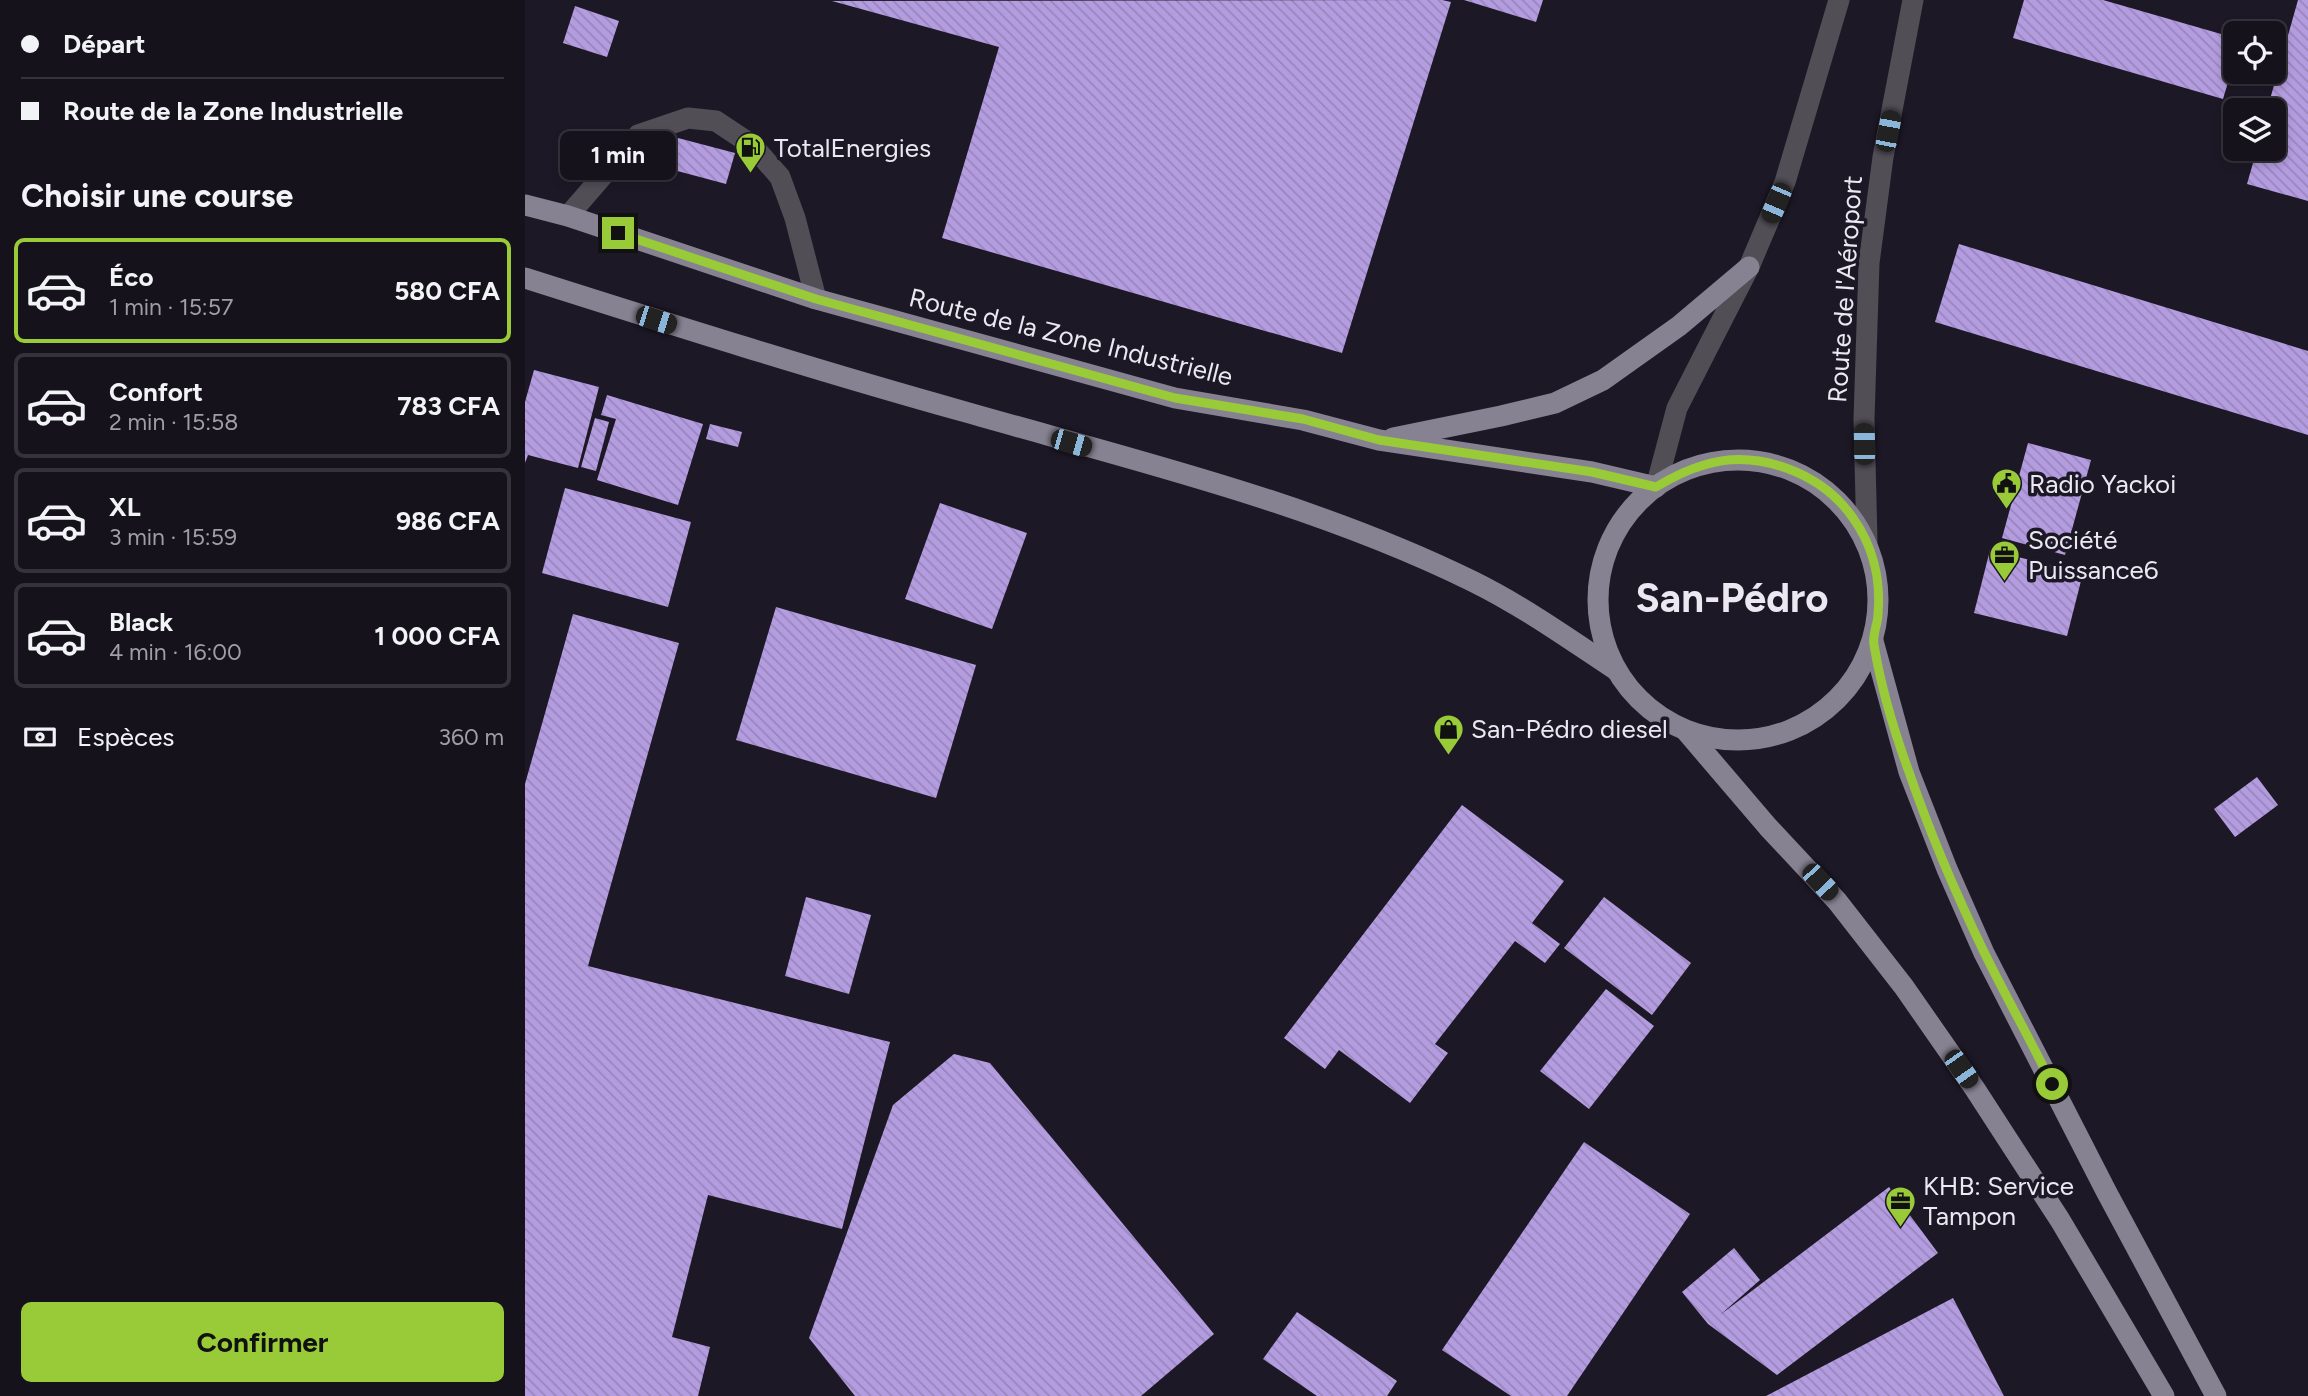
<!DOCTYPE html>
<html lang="fr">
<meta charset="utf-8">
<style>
body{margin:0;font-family:Figtree,sans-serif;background:#1f1b25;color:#f1f3f6;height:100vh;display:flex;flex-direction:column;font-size:26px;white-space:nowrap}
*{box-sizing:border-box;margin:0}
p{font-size:23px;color:#9e9ea3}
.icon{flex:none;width:38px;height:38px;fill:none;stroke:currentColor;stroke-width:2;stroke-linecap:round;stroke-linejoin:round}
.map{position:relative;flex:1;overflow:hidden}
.drawer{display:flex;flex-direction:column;background:#16121c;width:525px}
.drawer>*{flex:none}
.top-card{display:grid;align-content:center;height:154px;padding:0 21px;background:#16121c}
.tools{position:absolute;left:1698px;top:21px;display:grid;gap:14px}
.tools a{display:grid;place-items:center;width:63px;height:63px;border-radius:10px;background:#16121c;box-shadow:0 4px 10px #0003,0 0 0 2px #35323b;font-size:35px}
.end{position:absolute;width:32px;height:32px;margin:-16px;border:9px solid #98cb37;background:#111;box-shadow:0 0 0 4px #111}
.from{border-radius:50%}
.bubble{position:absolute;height:49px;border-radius:10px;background:#16121c;box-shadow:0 4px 10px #0003,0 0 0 2px #35323b;font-size:23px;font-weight:700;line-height:49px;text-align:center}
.car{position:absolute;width:21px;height:42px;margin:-21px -10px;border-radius:9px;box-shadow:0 0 5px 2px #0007;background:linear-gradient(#222 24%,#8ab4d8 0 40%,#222 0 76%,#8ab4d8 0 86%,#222 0)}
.top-card b{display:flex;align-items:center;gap:24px;height:66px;font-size:26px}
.top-card b+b{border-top:2px solid #35323b}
.top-card i{width:18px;height:18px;background:#f1f3f6}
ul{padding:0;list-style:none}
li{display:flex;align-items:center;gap:21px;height:105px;margin:0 14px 10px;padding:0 7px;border:4px solid #35323b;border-radius:10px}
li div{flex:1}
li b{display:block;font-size:26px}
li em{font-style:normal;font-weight:700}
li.on{border-color:#98cb37}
li>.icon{width:63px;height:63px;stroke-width:1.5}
h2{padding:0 21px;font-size:32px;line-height:84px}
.pay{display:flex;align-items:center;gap:18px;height:77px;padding:0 21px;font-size:26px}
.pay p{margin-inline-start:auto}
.button{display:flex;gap:14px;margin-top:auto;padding:14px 21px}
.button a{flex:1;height:80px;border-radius:10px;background:#98cb37;color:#111;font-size:28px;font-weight:700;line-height:80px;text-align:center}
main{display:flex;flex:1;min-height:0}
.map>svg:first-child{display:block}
.building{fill:url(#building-back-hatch)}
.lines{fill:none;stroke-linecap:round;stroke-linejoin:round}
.minor{stroke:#514e56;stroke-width:21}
.major{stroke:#878292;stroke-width:21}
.route{stroke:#98cb37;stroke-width:9}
.labels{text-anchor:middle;stroke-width:7;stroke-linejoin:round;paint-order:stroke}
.poi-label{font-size:26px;fill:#ebe8f2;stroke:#1d1826;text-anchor:start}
.street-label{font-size:26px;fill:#ebe8f2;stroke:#1d1826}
.town-label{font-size:40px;font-weight:bold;fill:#ebe8f2;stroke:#1d1826}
</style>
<main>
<section class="drawer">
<div class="top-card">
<b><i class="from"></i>Départ</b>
<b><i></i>Route de la Zone Industrielle</b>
</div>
<h2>Choisir une course</h2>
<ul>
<li class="on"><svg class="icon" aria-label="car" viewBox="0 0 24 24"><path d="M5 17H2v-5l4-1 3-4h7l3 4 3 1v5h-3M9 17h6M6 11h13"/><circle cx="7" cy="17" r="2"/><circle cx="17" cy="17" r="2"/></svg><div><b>Éco</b><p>1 min · 15:57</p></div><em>580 CFA</em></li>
<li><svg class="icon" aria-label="car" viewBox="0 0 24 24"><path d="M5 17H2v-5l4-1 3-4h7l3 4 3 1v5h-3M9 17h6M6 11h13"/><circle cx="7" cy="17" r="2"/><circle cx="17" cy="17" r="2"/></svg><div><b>Confort</b><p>2 min · 15:58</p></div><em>783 CFA</em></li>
<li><svg class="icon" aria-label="car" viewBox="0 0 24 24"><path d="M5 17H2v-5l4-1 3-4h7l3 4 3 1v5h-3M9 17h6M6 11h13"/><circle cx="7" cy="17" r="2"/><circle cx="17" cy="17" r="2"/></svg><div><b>XL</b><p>3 min · 15:59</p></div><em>986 CFA</em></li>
<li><svg class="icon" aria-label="car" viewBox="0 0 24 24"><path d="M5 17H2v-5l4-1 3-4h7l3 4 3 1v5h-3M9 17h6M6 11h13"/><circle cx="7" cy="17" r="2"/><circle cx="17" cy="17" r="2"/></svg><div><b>Black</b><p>4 min · 16:00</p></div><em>1 000 CFA</em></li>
</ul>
<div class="pay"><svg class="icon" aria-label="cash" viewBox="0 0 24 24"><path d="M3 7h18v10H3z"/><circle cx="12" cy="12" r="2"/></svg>Espèces<p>360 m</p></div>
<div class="button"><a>Confirmer</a></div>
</section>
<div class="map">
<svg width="1783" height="1396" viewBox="0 0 1783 1396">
<defs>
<pattern id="building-back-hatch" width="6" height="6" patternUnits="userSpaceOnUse" patternTransform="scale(1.75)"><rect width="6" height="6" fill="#b49ce0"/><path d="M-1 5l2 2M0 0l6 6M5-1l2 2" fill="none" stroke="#9886ba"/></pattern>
</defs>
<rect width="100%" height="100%" fill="#1d1826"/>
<g class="building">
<polygon points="917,0 926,2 817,353 417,238 474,47 307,1"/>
<polygon points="939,0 1018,0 1011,22"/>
<polygon points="1499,0 1578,0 1710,38 1710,59 1698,99 1488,38"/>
<polygon points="1773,0 1783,0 1783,201 1722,184 1732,149 1748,149 1748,110 1742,110"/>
<polygon points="50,6 94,21 82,57 38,43"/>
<polygon points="153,138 210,153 201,184 145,169"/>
<polygon points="1434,244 1783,351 1783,435 1410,322"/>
<polygon points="9,370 74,387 53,468 3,455 0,463 0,402"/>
<polygon points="82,395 178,424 153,505 72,480 91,419 76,415"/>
<polygon points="70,418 84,422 71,471 56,467"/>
<polygon points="185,424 217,432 213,447 181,439"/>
<polygon points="1503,443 1566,460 1540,555 1477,538"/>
<polygon points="40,488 166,522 143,607 17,573"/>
<polygon points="415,503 502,533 467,629 380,599"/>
<polygon points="1465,550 1558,573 1542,636 1449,613"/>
<polygon points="251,607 451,665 411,798 211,740"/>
<polygon points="48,614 154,643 63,966 365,1042 317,1229 183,1195 147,1337 185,1347 173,1396 0,1396 0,784"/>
<polygon points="1732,777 1753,805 1710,837 1689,809"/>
<polygon points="937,805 1039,881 1007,923 1035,944 1020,963 990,941 910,1044 923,1053 885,1103 814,1050 800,1069 759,1038"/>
<polygon points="281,897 346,915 324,994 260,976"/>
<polygon points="1079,897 1166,963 1127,1015 1039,948"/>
<polygon points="1081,989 1129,1026 1064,1109 1015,1071"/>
<polygon points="429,1054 465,1063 689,1334 616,1396 330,1396 284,1338 368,1105"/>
<polygon points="1059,1142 1165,1214 1042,1396 986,1396 917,1350"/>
<polygon points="1364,1187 1413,1253 1252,1375 1183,1324 1157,1292 1209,1248 1235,1280 1195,1315"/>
<polygon points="1428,1298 1479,1396 1241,1396"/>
<polygon points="772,1312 872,1381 862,1396 792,1396 738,1359"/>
</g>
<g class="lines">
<g class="minor">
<polyline points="43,216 113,135 163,118 191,121 227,145 255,177 270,218 291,299"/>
<polyline points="1131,487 1152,408 1224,267 1260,182 1314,0"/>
<polyline points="1342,542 1339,419 1344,263 1358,157 1388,0"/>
</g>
<g class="major">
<polyline points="0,205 43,216 291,299 650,398 778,420 854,440 1067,472 1131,487"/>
<path d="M 0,278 C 145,324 290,370 437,411 C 608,460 786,502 947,581 C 998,606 1044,639 1091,670"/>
<polyline points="868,438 976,416 1030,403 1078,380 1154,326 1224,267"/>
<circle cx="1213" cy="600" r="140"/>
<polyline points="1348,641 1384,772 1422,869 1459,953 1581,1191 1691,1396"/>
<polyline points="1161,731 1243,827 1312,901 1379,987 1450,1089 1535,1220 1639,1396"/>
</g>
</g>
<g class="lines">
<path class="route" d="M 93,233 L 291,299 L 650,398 L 778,419 L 854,440 L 1067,472 L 1131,487 C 1146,478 1161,470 1179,465 C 1232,448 1297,473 1328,518 C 1348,546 1356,580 1353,614 C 1353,624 1347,635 1349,645 C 1356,687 1369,731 1384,772 C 1405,833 1431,894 1459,952 C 1481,997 1505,1039 1527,1084"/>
</g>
<defs>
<symbol id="fuel-pin" viewBox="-11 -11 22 30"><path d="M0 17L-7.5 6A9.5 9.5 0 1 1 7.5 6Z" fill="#98cb37" stroke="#1d1826"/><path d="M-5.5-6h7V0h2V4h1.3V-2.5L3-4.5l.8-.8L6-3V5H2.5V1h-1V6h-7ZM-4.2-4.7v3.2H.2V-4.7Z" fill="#111"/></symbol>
<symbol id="civic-pin" viewBox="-11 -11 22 30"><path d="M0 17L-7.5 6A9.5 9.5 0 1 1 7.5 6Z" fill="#98cb37" stroke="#1d1826"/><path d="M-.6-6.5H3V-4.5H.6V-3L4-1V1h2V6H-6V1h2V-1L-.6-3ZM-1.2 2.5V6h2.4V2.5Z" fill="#111"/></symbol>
<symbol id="office-pin" viewBox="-11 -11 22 30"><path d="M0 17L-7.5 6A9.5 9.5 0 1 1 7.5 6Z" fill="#98cb37" stroke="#1d1826"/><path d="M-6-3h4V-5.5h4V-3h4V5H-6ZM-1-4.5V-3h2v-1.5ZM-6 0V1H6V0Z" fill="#111"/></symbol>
<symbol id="shop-pin" viewBox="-11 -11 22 30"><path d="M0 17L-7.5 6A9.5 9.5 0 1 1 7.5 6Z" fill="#98cb37" stroke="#1d1826"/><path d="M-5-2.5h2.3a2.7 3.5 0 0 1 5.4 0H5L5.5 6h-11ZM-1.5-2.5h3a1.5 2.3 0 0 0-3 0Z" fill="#111"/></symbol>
</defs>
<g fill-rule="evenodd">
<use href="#fuel-pin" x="208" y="130" width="35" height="47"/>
<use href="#civic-pin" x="1464" y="466" width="35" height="47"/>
<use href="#office-pin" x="1462" y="538" width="35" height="47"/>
<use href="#shop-pin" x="906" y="712" width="35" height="47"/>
<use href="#office-pin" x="1358" y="1184" width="35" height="47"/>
</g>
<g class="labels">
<g class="poi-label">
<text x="249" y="157">TotalEnergies</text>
<text x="1504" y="493">Radio Yackoi</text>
<text x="1503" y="549">Société<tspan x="1503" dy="30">Puissance6</tspan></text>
<text x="946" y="738">San-Pédro diesel</text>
<text x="1398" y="1195">KHB: Service<tspan x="1398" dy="30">Tampon</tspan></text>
</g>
<g class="street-label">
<text transform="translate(1320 289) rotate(-86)" y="9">Route de l'Aéroport</text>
<text transform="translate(546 337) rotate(14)" y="9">Route de la Zone Industrielle</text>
</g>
<g class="town-label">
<text x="1207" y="612">San-Pédro</text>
</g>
</g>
</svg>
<div class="tools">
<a><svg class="icon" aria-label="locate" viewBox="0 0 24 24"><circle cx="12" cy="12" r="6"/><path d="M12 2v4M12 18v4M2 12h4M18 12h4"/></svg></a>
<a><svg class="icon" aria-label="layers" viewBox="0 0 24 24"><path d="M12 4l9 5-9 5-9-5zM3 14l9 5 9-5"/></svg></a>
</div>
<i class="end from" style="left:1527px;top:1084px"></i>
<i class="end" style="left:93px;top:233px"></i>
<div class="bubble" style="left:35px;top:131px;width:116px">1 min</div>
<i class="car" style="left:1363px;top:131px;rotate:11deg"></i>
<i class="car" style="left:1251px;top:203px;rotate:203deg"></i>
<i class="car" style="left:131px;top:320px;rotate:108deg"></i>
<i class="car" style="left:546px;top:443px;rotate:106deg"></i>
<i class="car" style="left:1339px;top:444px;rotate:359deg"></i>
<i class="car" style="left:1295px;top:882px;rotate:137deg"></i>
<i class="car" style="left:1436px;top:1069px;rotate:145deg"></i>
</div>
</main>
